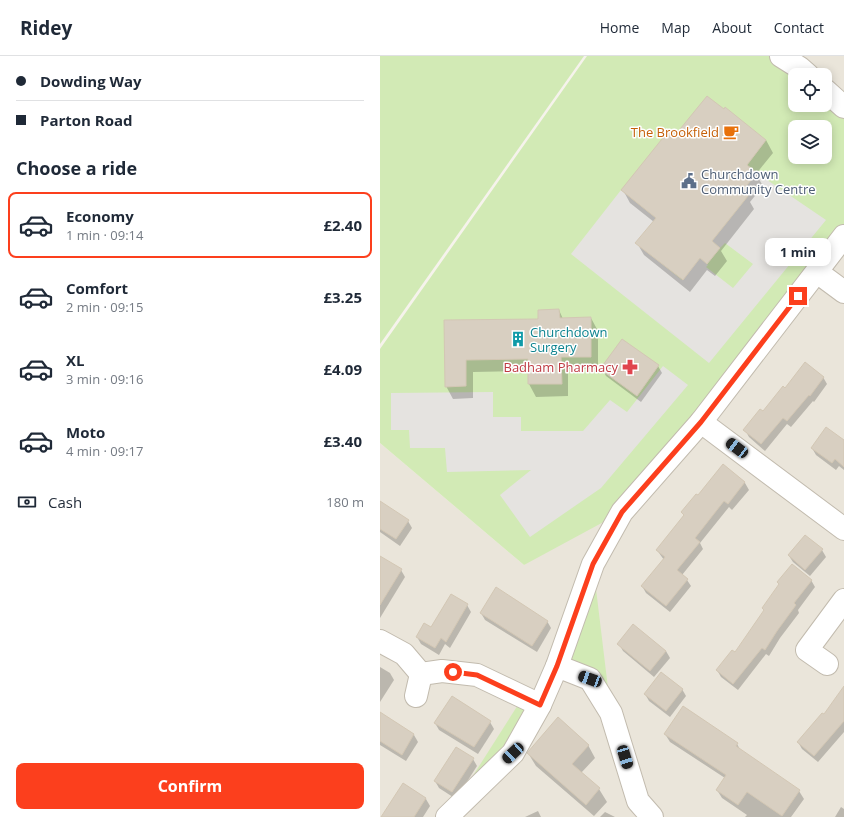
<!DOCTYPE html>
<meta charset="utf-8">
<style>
body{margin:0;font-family:"Open Sans",sans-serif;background:#f6f6f7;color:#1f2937;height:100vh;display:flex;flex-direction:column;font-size:15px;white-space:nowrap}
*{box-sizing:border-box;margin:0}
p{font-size:13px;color:#747a83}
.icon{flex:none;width:22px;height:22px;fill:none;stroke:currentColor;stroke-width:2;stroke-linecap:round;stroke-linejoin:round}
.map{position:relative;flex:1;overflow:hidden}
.side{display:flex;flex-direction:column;background:#fff;width:380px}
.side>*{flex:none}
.banner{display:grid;align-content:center;height:88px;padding:0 16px;background:#fff}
.controls{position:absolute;left:408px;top:12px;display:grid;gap:8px}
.controls a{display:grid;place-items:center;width:44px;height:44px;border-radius:8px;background:#fff;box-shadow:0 2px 10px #0003;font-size:20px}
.end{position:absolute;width:18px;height:18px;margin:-9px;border:5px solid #fc3f1d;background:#fff;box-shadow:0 0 0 2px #fff}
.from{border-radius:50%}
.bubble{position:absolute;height:28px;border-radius:8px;background:#fff;box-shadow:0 2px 10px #0003;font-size:13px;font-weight:700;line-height:28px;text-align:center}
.car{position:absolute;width:12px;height:24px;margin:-12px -6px;border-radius:5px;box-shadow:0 0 3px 1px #0007;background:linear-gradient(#222 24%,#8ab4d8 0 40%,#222 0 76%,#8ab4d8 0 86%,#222 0)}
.banner b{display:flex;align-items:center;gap:14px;height:38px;font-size:15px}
.banner b+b{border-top:1px solid #e0e1e3}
.banner i{width:10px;height:10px;background:#1f2937}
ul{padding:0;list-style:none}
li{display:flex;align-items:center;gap:12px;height:66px;margin:0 8px 6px;padding:0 8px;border:2px solid transparent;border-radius:8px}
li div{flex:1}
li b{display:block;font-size:15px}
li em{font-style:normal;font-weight:700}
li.active{border-color:#fc3f1d}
li>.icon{width:36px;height:36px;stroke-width:1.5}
h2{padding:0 16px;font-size:18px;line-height:48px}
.pay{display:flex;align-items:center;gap:10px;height:44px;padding:0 16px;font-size:15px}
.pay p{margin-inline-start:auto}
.primary-button{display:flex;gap:8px;margin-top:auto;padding:8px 16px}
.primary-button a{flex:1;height:46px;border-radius:8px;background:#fc3f1d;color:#fff;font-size:16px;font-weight:700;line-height:46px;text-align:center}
header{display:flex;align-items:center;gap:24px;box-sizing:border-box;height:56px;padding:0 20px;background:#fff;border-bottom:1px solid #e0e1e3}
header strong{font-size:19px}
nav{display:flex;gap:22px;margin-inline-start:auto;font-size:14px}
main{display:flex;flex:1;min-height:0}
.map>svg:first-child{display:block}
.residential{fill:#eae5da}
.green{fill:#d2eab5;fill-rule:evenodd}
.parking{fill:#e5e3e0}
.shadow{fill:#0003}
.building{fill:#d8cfc1;stroke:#d3c7b4}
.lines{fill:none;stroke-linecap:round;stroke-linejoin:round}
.minor-casing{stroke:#c2bbae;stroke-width:24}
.tertiary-casing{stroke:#c2bbae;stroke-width:24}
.minor{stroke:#fff;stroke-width:22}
.tertiary{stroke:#fff;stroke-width:22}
.route{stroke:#fc3f1d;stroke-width:5}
.labels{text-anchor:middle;stroke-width:3;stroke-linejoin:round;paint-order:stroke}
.food-label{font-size:13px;fill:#c56008;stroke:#fff;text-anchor:end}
.service-label{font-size:13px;fill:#4e5e75;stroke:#fff;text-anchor:start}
.culture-label{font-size:13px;fill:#0d838f;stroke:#fff;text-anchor:start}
.health-label{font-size:13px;fill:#be3a42;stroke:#fff;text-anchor:end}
</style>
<header>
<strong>Ridey</strong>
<nav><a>Home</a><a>Map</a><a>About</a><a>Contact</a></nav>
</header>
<main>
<section class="side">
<div class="banner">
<b><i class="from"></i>Dowding Way</b>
<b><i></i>Parton Road</b>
</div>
<h2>Choose a ride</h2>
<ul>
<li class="active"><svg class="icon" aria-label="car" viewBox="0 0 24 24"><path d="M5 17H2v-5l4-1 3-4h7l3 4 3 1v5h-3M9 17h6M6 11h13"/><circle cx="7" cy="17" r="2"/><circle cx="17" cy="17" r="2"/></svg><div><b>Economy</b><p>1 min · 09:14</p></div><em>£2.40</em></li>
<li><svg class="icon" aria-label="car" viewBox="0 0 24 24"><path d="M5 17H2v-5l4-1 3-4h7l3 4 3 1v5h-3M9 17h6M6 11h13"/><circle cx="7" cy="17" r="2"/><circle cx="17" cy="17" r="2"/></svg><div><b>Comfort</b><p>2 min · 09:15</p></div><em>£3.25</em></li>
<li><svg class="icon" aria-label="car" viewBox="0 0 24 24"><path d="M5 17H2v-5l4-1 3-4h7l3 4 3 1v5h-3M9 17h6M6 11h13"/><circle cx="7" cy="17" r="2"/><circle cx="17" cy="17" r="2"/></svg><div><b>XL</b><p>3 min · 09:16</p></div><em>£4.09</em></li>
<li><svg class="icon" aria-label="car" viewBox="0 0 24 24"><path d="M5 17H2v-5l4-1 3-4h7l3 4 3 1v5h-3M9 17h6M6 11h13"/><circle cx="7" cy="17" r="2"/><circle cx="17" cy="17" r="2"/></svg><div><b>Moto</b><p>4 min · 09:17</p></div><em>£3.40</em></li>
</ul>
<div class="pay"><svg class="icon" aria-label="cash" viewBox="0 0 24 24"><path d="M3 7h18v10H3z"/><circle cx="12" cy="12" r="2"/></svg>Cash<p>180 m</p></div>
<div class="primary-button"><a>Confirm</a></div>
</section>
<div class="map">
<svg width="464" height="761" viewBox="0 0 464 761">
<rect width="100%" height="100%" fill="#f6f3ec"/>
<g class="residential">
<polygon points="401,0 464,0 464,51 445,34 445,19 428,19"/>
<polygon points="464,180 464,761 0,761 0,387 144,509"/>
</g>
<g class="green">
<polygon points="0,0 204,0 0,288"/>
<path d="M 207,0 L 401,0 L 415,19 L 415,49 L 445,49 L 445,34 L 464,51 L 464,180 L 242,456 L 144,509 L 0,387 L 0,293 ZM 415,71 L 445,71 L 445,101 L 415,101 Z"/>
<polygon points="213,508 231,657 210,623 177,610"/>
<polygon points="143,641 160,649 68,759"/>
</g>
<g class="parking">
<polygon points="377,117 446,164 329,307 191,198 241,134 276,162 256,187 302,224 320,202 328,209 326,211 353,232 373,208 345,187 340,192 332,185 368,140 362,135"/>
<polygon points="283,310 308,329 221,432 150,481 120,439 151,414 67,416 65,392 30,392 29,374 11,374 11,337 113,336 113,361 141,361 141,375 203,375 230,344 247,356"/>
</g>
<g class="shadow">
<polygon points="297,80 386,84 393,97 376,118 383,130 370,146 374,153 341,195 347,205 335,220 327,214 310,236 264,199 257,187 274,166 250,147 243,134"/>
<polygon points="179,254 183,263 211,262 218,275 218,313 188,313 188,340 156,341 149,328 149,315 93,316 93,342 73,343 66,330 65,265 159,264"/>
<polygon points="278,310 282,317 261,346 226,320 222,313"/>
<polygon points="443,321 447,328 434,346 433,345 411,371 407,368 385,395 369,381 365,374 406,334"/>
<polygon points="464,385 464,414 459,410 456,414 436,399 432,392"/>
<polygon points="343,410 365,427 369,434 352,454 349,451 320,487 323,493 302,519 307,524 311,530 290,556 266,537 262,530 284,504 277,494 305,460 302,456 318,441"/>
<polygon points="0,446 28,465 32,472 20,490 0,476"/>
<polygon points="442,494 446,501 430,520 413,506 409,500"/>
<polygon points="0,508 21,514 25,521 0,562"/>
<polygon points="431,524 435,531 418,554 419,557 400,582 389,600 386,598 358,634 341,621 337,614"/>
<polygon points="87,549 91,556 70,592 65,588 59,599 41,588 37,581"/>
<polygon points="101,557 167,565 171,572 157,596 105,564"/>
<polygon points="239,588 286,595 290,602 274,621 243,595"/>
<polygon points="0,611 10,617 14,624 0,646"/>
<polygon points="464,632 464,676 438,706 422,693 418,686 444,659"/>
<polygon points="302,633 306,640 290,661 269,645 265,638"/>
<polygon points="5,660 34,679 38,686 26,705 0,689 0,668"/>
<polygon points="110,666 114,673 98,698 59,674 55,667"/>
<polygon points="285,678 357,688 361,695 419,735 424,743 411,761 365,761 367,759 342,742 337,734 345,722 290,686"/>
<polygon points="208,689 215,702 201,717 219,733 227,746 214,760 156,710 148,697"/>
<polygon points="93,703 97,710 76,743 59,732 55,725"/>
<polygon points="24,728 46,743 50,750 43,761 3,761"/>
<polygon points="461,751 464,753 464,761 455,761"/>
<polygon points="158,755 161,761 145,761"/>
<polygon points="225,756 235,761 220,761"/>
</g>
<g class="building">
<polygon points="327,40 344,53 345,51 386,84 367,109 377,117 362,135 368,140 332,185 340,192 327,208 320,202 303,224 255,187 276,162 241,134 290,73 296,78"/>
<polygon points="179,253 180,262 211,261 211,301 181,301 182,328 148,328 148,303 86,304 86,330 65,331 64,264 158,263 158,254"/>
<polygon points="242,283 279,309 257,340 220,313"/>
<polygon points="425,306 444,321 430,340 429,339 407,365 403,362 381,388 363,374 380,353 383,355 403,330 405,332"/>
<polygon points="446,371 464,384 464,411 455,403 452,407 431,392"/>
<polygon points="343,408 365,426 348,448 344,445 315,482 320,486 297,514 308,523 286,550 261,530 285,501 276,494 304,459 301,456 316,438 318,439"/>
<polygon points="0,445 29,464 16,483 0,473"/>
<polygon points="425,479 443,493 425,514 408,499"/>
<polygon points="0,500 22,513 0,549"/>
<polygon points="412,508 432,524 414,547 416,549 397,575 385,594 382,592 353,628 336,614 352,594 355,596 384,554 382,552 399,528 397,526"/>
<polygon points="116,531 168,565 152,590 100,557"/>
<polygon points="71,538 88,548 66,586 61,582 55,592 36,581 44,567 51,571"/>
<polygon points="253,568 286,595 270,615 237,588"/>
<polygon points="281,616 303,633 286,655 264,638"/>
<polygon points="464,630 464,665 434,700 417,686 442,657 444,658"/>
<polygon points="72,640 111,665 94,691 54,667"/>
<polygon points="303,650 358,687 356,690 420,734 402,760 367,736 358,749 336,734 346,719 284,678"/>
<polygon points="0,656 34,678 22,699 0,685"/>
<polygon points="178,661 209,689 192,708 220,732 206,749 147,697"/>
<polygon points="76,691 94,702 72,736 54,725"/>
<polygon points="23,727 46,742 34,761 1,761"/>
</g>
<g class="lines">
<defs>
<g id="minor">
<polyline points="437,216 464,236"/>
<polyline points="321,366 464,473"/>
<polyline points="0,585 24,598 41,618"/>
<polyline points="447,608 427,594 464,544"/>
<polyline points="177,610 210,623 231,657 258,745 272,761"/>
<polyline points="36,640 41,618 62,615 97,619 160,649"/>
<polyline points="67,761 133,697 160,649 177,610 213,508 242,456 321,366 464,180"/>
</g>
<g id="tertiary">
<polyline points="401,0 420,12 428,19"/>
<polyline points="445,34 464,51"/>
</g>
</defs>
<use href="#minor" class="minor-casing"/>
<use href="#tertiary" class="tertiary-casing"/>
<use href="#minor" class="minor"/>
<use href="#tertiary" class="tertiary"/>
</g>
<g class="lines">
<polyline class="route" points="73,616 97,619 160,649 177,610 213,508 242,456 321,366 418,240"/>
</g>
<defs>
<symbol id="cafe-bare" viewBox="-9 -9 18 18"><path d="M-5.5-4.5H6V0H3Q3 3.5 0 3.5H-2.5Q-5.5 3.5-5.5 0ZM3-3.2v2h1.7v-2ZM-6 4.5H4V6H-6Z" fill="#e8710a" stroke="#fff" stroke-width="2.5" paint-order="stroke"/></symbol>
<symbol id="civic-bare" viewBox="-9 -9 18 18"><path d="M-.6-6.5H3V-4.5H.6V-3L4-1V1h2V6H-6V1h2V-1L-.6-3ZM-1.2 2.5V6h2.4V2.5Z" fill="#5c6f8a" stroke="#fff" stroke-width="2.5" paint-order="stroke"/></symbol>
<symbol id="building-bare" viewBox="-9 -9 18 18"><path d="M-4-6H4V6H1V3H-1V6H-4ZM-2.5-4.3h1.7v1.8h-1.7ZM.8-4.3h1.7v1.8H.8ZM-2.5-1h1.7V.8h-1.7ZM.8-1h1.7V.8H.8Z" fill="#0f9aa8" stroke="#fff" stroke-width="2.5" paint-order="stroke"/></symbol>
<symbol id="pharmacy-bare" viewBox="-9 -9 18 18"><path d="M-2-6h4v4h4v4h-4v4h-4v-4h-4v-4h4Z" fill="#e0444e" stroke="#fff" stroke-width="2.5" paint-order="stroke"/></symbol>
</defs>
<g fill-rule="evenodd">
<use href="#cafe-bare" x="340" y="65" width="22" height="22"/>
<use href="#civic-bare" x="298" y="114" width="22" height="22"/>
<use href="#building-bare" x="127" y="272" width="22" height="22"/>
<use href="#pharmacy-bare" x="239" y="300" width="22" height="22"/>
</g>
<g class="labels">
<g class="food-label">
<text x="339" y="81">The Brookfield</text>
</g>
<g class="service-label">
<text x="321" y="123">Churchdown<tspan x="321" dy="15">Community Centre</tspan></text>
</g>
<g class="culture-label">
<text x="150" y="281">Churchdown<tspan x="150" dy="15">Surgery</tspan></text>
</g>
<g class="health-label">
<text x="238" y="316">Badham Pharmacy</text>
</g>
</g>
</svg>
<div class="controls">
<a><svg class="icon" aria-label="locate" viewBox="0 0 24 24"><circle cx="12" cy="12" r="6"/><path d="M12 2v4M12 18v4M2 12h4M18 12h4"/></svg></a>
<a><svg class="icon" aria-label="layers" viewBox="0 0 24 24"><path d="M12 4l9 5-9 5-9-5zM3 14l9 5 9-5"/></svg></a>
</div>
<i class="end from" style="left:73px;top:616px"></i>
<i class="end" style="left:418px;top:240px"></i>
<div class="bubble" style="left:385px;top:182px;width:66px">1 min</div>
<i class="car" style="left:357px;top:392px;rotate:307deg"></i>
<i class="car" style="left:210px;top:623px;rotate:290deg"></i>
<i class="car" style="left:133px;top:697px;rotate:227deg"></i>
<i class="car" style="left:245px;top:701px;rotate:163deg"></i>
</div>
</main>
